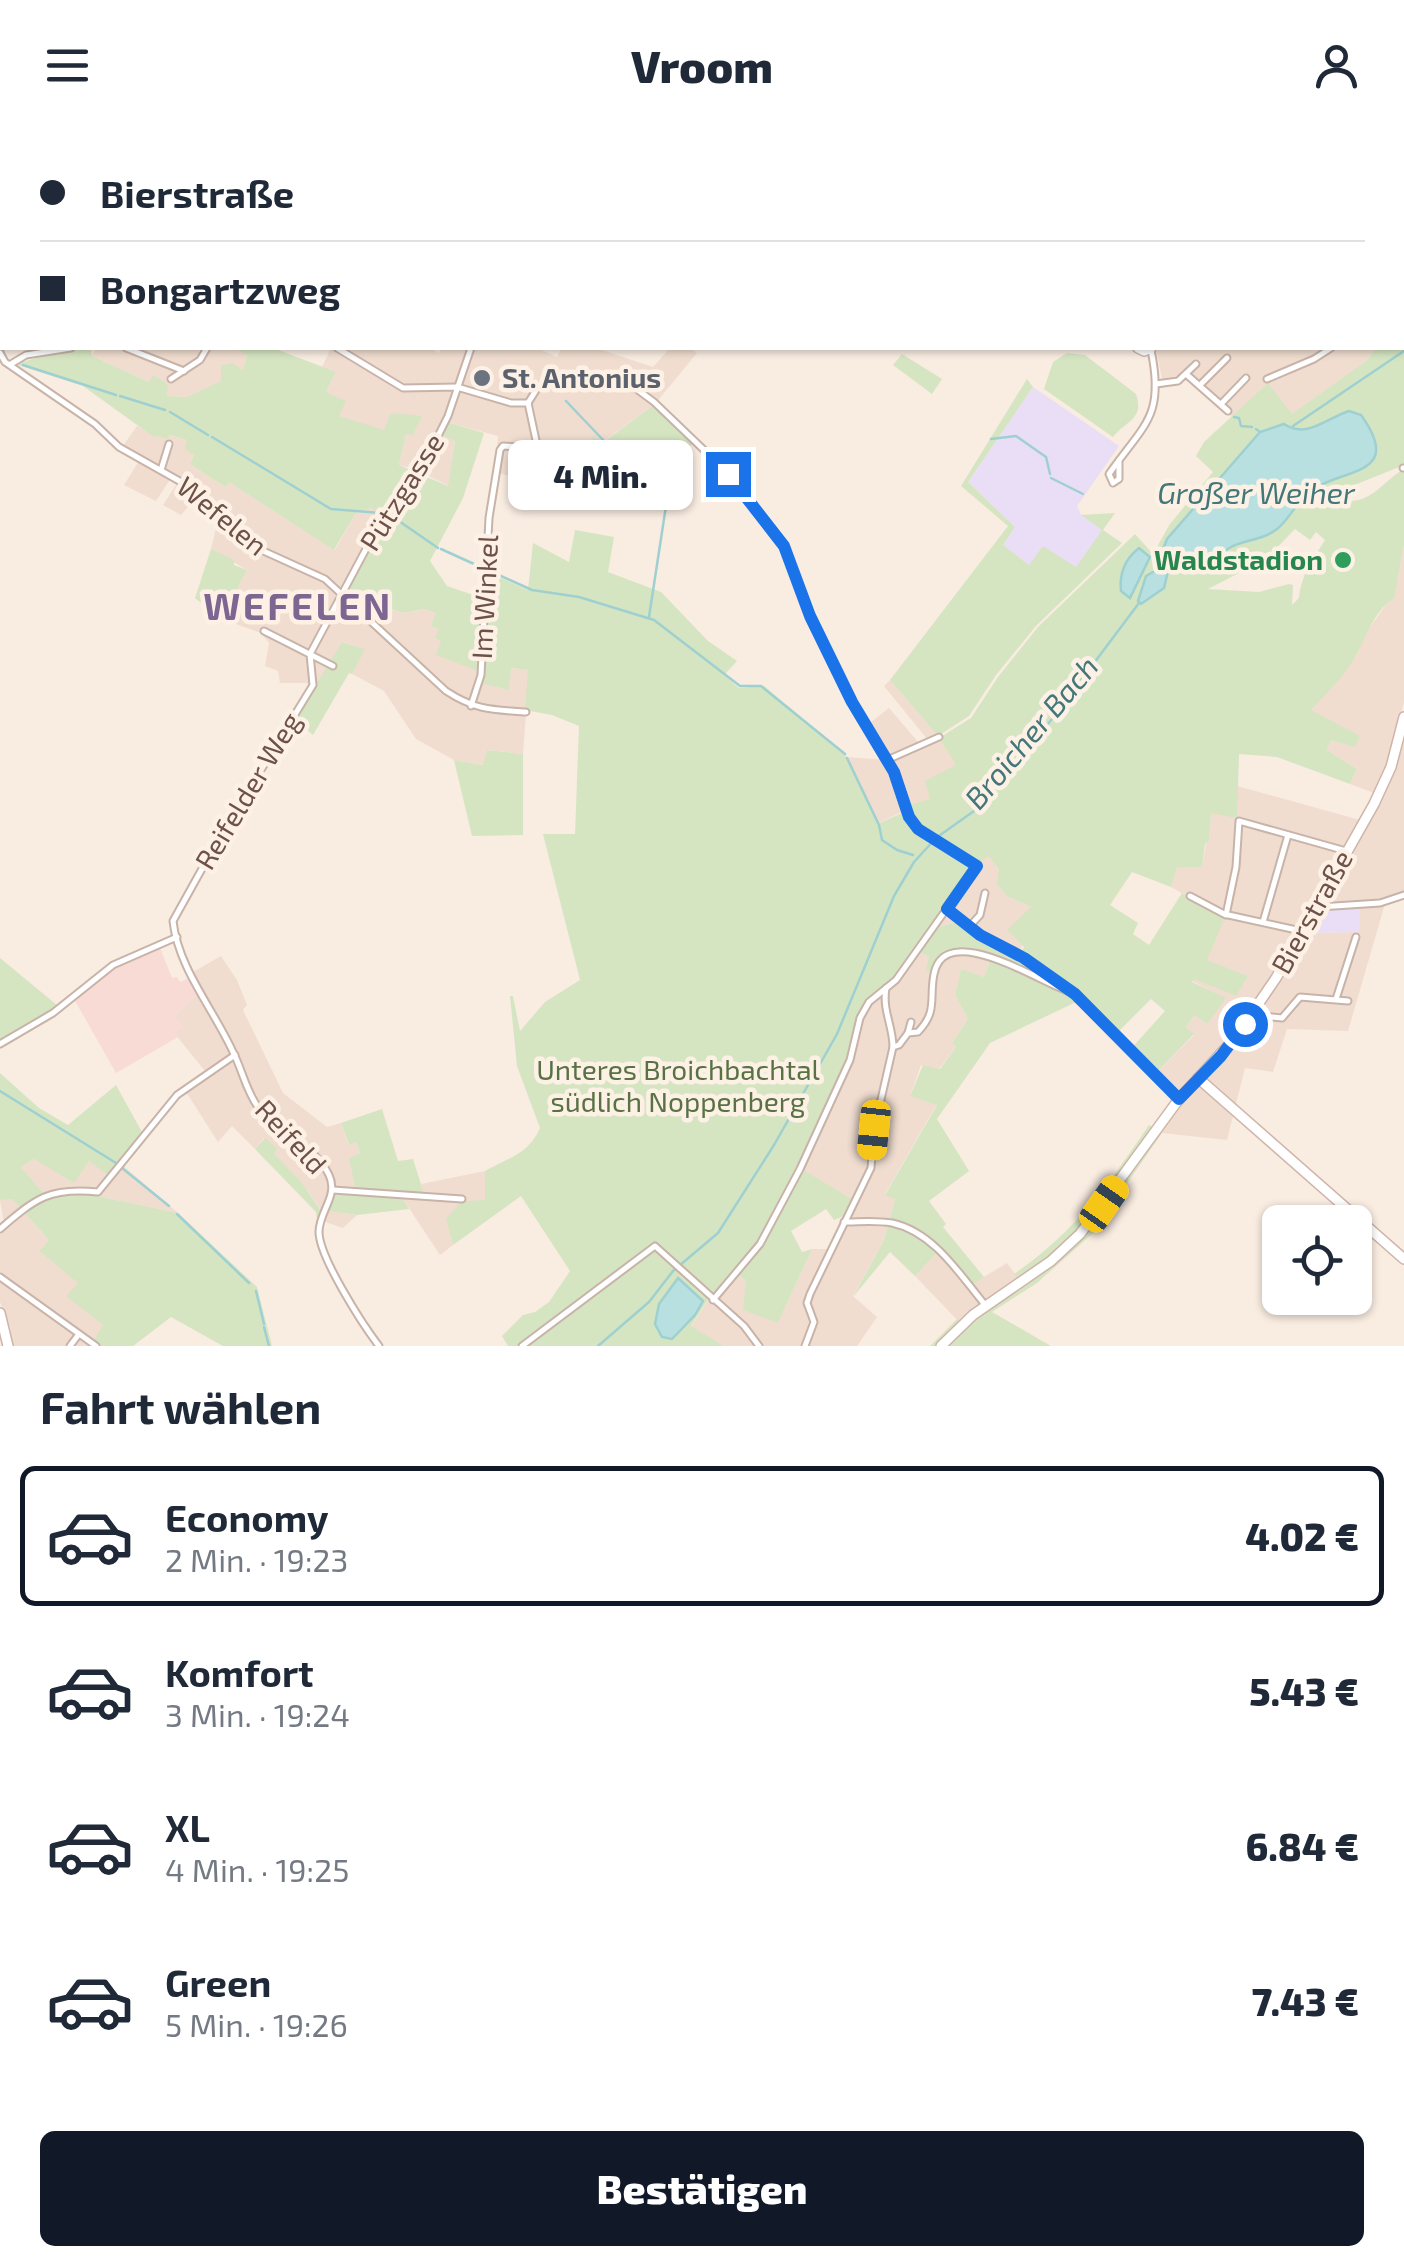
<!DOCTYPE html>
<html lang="de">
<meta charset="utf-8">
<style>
body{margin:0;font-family:"Exo 2",sans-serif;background:#f2f2f3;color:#1f2937;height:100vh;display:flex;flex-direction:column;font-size:38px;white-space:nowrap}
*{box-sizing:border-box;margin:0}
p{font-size:32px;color:#747a83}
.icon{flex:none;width:55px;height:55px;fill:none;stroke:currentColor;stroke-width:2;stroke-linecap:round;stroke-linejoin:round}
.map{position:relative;height:1216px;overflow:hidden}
.side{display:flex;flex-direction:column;background:#fff;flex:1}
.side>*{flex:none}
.hud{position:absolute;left:0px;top:0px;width:1405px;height:220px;box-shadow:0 2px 8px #0004;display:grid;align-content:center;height:220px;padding:0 40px;background:#fff}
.tools{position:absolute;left:1262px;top:1075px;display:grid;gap:20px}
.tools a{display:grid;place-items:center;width:110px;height:110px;border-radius:15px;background:#fff;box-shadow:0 2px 8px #0004;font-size:50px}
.end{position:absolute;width:45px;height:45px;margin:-22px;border:12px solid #1a73e8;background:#fff;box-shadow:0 0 0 5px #fff}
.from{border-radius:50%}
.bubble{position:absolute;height:70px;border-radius:15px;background:#fff;box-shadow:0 2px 8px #0004;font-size:32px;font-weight:800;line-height:70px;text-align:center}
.car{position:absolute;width:30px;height:60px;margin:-30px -15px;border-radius:12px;box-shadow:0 0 8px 2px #0007;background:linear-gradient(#f5c518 24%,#345 0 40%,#f5c518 0 76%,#345 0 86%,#f5c518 0)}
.hud b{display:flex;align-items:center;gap:35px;height:95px;font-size:38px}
.hud b+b{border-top:2px solid #e0e1e3}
.hud i{width:25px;height:25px;background:#1f2937}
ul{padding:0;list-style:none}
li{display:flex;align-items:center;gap:30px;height:140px;margin:0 20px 15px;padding:0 20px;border:5px solid transparent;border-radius:15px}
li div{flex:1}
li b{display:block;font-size:38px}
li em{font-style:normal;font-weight:800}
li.on{border-color:#111827}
li>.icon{width:90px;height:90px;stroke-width:1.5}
h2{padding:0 40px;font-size:45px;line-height:120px}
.primary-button{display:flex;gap:20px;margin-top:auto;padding:20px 40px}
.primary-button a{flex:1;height:115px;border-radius:15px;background:#111827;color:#fff;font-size:40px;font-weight:800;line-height:115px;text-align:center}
header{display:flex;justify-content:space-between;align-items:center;height:130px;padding:0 40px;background:#fff;font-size:45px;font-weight:800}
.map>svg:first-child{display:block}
.residential{fill:#f0ddd0}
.commercial{fill:#f9dbd5}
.education{fill:#e9def5}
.green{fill:#d5e5c1;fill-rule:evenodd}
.water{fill:#b8e0e0;stroke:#9fd0d1;stroke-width:2.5}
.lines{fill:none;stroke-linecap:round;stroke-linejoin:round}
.stream{stroke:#9fd0d1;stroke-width:2.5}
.street-casing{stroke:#c8b3a9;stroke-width:9}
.secondary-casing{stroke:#ceb4a9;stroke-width:12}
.primary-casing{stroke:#d4cbc9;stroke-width:14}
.street{stroke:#fff;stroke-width:5}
.secondary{stroke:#fff;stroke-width:9}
.primary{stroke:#f3c89e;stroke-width:10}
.route{stroke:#1a73e8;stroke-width:12}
.worship-dot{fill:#6b7280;stroke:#fdf1e6;stroke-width:4}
.leisure-dot{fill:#2e9e5b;stroke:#fdf1e6;stroke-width:4}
.labels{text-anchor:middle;stroke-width:9;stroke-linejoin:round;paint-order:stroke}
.worship-label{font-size:28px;font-weight:bold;fill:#5b616d;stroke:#fdf1e6;text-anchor:start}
.street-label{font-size:28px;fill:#6e524a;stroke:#fdf1e6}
.leisure-label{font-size:28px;font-weight:bold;fill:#27864d;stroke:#fdf1e6;text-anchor:end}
.park-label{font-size:28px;fill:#587244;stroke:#fdf1e6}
.water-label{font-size:30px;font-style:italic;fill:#437779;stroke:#fdf1e6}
.district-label{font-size:38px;font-weight:bold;letter-spacing:2.5px;fill:#7d6691;stroke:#fdf1e6}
</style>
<header><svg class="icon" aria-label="menu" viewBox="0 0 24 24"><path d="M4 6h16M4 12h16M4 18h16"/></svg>Vroom<svg class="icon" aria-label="person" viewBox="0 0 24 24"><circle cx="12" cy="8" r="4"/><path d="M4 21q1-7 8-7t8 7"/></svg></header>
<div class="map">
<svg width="1404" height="1216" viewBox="0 0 1404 1216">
<rect width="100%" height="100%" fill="#f9ece1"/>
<g class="residential">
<polygon points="1035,0 1357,0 1366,2 1033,2"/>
<polygon points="96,218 233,218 247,224 243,241 186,267 166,266 168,254 154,246 149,252 92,226"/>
<polygon points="331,218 430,218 439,223 442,218 537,218 557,227 561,219 599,219 653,237 670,218 690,218 697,223 655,274 590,321 582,336 566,334 554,326 549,357 495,342 498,306 447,292 455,310 449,356 414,339 399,335 406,304 369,298 338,286 326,262 336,242 322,237"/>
<polygon points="1156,218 1376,218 1367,230 1292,285 1255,267 1232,287 1182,245 1162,249"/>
<polygon points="137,296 158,307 167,308 168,305 188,310 194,324 190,334 225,357 228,351 335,420 356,383 371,378 390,389 369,471 403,483 426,479 437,483 441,511 478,541 509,560 510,538 529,540 523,624 488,620 484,635 454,630 416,609 384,561 352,544 364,519 343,512 316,558 306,553 280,553 278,541 265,536 269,513 261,503 222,489 247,440 211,419 218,390 195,369 181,385 163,375 178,352 171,348 156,371 124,355 139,331 120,320"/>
<polygon points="1404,415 1404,572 1387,636 1374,663 1350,654 1357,639 1327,620 1331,610 1311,580 1358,523 1362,509 1387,473 1398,446"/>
<polygon points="890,550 938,606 957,636 931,669 878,693 847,627 886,630 866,596 889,578 919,613 928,610 884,556"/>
<polygon points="1404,602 1404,767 1385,774 1348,901 1287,899 1273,942 1245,938 1227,1010 1162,1003 1167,990 1185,968 1228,924 1280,849 1305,803 1359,802 1360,771 1336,773 1325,766 1384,665"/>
<polygon points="1237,656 1360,690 1248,884 1222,918 1177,963 1157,942 1194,905 1186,897 1195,885 1226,869 1192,851 1194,848 1236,865 1247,846 1206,830 1224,787 1171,757 1176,737 1202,736 1206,714 1209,712 1211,683"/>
<polygon points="989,725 999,741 1007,766 1031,777 1019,828 987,813 960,791 939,797 932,795 975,734"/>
<polygon points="915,819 938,832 968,820 992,826 984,847 961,840 955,865 968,889 952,913 956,917 939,939 921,935 910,966 937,974 885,1064 895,1069 884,1110 853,1166 877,1187 857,1216 724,1216 691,1197 712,1164 733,1143 746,1150 778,1193 812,1119 829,1119 852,1069 797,1038 847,929 858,884 870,865 892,850"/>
<polygon points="221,826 237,850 247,875 243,880 283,963 327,997 341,993 348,1014 356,1012 360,1024 350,1029 356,1063 328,1081 357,1085 343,1098 317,1089 321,1080 300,1050 273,1024 264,1008 255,1019 232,996 218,1012 183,957 205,941 175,904 174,887 200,861 193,842"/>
<polygon points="34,1029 120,1033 178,1083 88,1064 66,1063 48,1068 21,1037"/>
<polygon points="485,1041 485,1070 447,1088 453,1115 440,1125 401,1066 423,1063 421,1054"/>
<polygon points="11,1068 49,1110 39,1121 79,1153 104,1195 101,1216 13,1216 10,1197 0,1172 0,1097 4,1094 0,1070"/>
<polygon points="940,1118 972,1154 1007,1133 1023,1155 964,1197 915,1146"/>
</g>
<polygon class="commercial" points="160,818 172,848 177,847 180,852 191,847 198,863 174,887 183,897 176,903 178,907 116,943 74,869 113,837"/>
<g class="education">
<polygon points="1033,257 1119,316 1077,376 1081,385 1103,400 1076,437 1029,435 1003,415 1015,397 968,352"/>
<polygon points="1360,777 1359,802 1308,803 1319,780"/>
</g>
<g class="green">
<polygon points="384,0 862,0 384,2"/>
<path d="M 1404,177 L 1404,335 L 1347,358 L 1343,365 L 1348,371 C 1373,372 1384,350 1404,339 L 1404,415 L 1394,468 C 1376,480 1367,503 1358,522 C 1348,542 1327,563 1311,580 L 1360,606 L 1355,617 L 1331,610 L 1327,620 L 1357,639 L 1350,654 L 1277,627 L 1239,624 L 1237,688 L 1211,683 L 1209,712 L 1205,714 L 1202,737 L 1177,737 L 1171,757 L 1132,742 L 1110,775 L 1138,793 L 1133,804 L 1149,815 L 1182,763 L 1225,787 L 1207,830 L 1248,846 L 1236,866 L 1194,849 L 1192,852 L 1226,868 L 1207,894 L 1195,885 L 1186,897 L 1194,904 L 1153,946 L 1129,921 L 1165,881 L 1151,869 L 1114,906 L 1082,875 L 1074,873 L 990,913 L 937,989 L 969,1041 L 929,1071 L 946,1094 L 943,1097 L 984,1147 L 972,1155 L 940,1119 L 915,1146 L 890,1122 L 853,1167 L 884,1110 L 895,1069 L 885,1065 L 937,975 L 910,966 L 923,935 L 940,939 L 956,917 L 952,913 L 968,889 L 955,865 L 961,839 L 984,847 L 992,826 C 974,815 956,823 938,832 L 936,842 L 926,841 L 929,827 L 915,819 L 892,850 L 870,865 L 858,884 L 848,929 L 798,1037 L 852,1069 L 844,1086 L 834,1090 L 826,1079 L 791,1101 L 802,1122 L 812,1119 L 778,1193 L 743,1180 L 746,1150 L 733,1143 L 711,1165 L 691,1196 L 724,1216 L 508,1216 L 502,1206 L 523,1185 L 535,1182 L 549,1172 L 570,1141 L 521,1066 L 453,1115 L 446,1088 L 462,1071 L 485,1070 L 485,1041 C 508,1028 529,1024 540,998 L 517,936 L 510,866 L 513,866 L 520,901 L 545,872 L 580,850 L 543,704 L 575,704 L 579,596 L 552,585 L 525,580 L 528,540 L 511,538 L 509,560 L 477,552 L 478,541 L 436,525 L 441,511 L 435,508 L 439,499 L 431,496 L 436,483 L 425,479 L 403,483 L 369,471 L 362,478 L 343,463 L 389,389 L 371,378 L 356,383 L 334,420 L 229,352 L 225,357 L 190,334 L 194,325 L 185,319 L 187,310 L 169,305 L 168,309 L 151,305 L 83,256 L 15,234 L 73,218 L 91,218 L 92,226 L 149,252 L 153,245 L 168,254 L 167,266 L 186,267 L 221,251 L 221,235 L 232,233 L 243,240 L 247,225 L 233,218 L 273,218 L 336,242 L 326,262 L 346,271 L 339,286 L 384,300 L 391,283 L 422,286 L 413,305 L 406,304 L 399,335 L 448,356 L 455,311 L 440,304 L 447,292 L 484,303 L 463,368 L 430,431 L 447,456 L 485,469 L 488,442 L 528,460 L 533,413 L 569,432 L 575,400 L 614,407 L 608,442 L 661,462 L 708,511 L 737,531 L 726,543 L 722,543 L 739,558 L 764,556 L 845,624 L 879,693 L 905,682 L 903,677 L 930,669 L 925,651 L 956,635 L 939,608 L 971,588 L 998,547 L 1038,497 L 1135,404 L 1153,424 L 1170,394 L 1213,342 L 1196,326 L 1204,312 L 1268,253 L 1292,284 L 1367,230 L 1376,218 L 1402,218 ZM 1295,399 L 1310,410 L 1316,402 L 1325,410 C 1313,429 1301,445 1299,468 L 1292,475 L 1293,455 L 1289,454 L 1259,462 L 1208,459 L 1266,429 ZM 989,726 L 999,740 L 997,754 L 1007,766 L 1031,777 L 1007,800 L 1024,817 L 1018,827 L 987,813 L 960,791 L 939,797 L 933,795 L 976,734 Z"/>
<path d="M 1067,223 L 1085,225 L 1136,264 C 1145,290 1125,291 1113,307 L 1044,259 L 1053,232 Z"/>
<polygon points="902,224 942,249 932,264 893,235"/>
<polygon points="1027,249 1033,257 968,352 1015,397 1003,415 1029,435 1043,416 1076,437 1102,400 1081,385 1115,383 1103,400 1122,413 1036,496 996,545 969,586 938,606 890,550 1008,396 961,356"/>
<polygon points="655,274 694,313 643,350 622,329 605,342 582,336 592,307 605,311"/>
<polygon points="211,419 234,430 234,435 247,440 222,489 195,468"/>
<polygon points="342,512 365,519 352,544 349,543 313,605 295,589"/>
<polygon points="487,620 523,624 523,705 472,706 454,630 483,635"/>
<polygon points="0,828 58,876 0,911"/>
<polygon points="0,943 39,978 68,995 116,955 143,1004 109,1046 89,1031 74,1053 34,1029 21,1037 48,1068 66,1063 88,1064 178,1083 257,1157 272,1216 223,1216 171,1187 133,1216 101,1216 94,1210 103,1195 66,1166 78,1153 39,1121 49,1110 12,1069 0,1070"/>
<polygon points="382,979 398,1031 413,1029 424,1064 402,1067 409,1079 357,1085 327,1081 335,1062 356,1062 349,1028 360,1023 356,1012 349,1015 341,993"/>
<path d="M 1149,995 L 1162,1003 L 1092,1104 L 1037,1153 L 992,1182 L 1051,1216 L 930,1216 L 957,1189 L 964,1197 L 1022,1155 L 1014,1144 C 1075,1102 1108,1055 1149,995 Z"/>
<polygon points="265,1008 277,1018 274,1024 300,1050 321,1081 317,1089 316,1082 255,1019"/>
</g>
<g class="water">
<path d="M 1349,281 L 1361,285 C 1404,345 1346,338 1313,359 C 1298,368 1291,388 1277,399 C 1263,410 1248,409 1233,416 C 1221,422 1205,436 1192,437 C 1184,438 1177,435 1169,437 L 1164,458 L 1141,474 L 1138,471 L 1146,446 L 1167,434 L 1165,418 L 1161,424 L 1167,409 L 1260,302 L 1284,294 C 1307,309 1325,289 1349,281 Z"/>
<path d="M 1139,418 L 1150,427 L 1130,468 L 1121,461 C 1119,443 1125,429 1139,418 Z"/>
<polygon points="678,1148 703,1171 695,1185 672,1209 662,1207 655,1194 659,1174"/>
</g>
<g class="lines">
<g class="stream">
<polyline points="0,209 4,223"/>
<polyline points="23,235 116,265"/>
<polyline points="120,266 165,280"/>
<polyline points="566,271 666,376 649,487"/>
<polyline points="170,282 208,305"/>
<polyline points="1234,287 1239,288 1241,296 1252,297"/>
<polyline points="1293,296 1404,221"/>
<polyline points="1256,299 1260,302"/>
<polyline points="212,307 331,379 381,383"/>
<polyline points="991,309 1016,306 1046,327 1050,344"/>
<polyline points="1051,348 1083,364"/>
<polyline points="396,389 438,418"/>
<polyline points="441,419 485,439"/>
<polyline points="490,441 532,460 579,467 654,490 740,556 761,556 845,624"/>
<polyline points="847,628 879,695 882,710 897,720 913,725"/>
<polyline points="0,961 116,1033"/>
<polyline points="122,1038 169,1076"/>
<polyline points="177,1084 249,1153"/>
<polyline points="256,1161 264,1194"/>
<polyline points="264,1197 269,1216"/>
<polyline points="598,1216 649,1172 673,1141 718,1103 774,1015 837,904 894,766 914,732 936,708 974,681 994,659 1052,589 1139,473"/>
</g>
<defs>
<g id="street">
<polyline points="1092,0 1094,2"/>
<polyline points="1177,0 1178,2"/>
<polyline points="1263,0 1264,2"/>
<polyline points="864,2 866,0"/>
<polyline points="1279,2 1281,0"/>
<polyline points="0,19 2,19"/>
<polyline points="0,56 2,46"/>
<polyline points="0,84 2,85"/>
<polyline points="126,218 184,241"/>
<polyline points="337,218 403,258 457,257 511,273 528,273"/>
<path d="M 0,223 L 5,232 L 95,294 L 119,317 L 190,357 L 259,419 L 325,449 L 446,561 C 475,580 492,580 526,582"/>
<polyline points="11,234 26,225 71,218"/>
<polyline points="1186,244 1228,281"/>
<polyline points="171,249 200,230 207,218"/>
<polyline points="1267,249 1314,229 1331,218"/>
<polyline points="1156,254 1178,251 1196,234"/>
<polyline points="1201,254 1227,228"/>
<polyline points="528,273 538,257 551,250 603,249 627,252 654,272 729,344 784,416 810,486 852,572 894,642 906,678 918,699 977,736 896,850 869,872 860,888 850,930 800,1039 760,1114 713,1170"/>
<polyline points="1221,274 1246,248"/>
<path d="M 1119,330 L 1119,349 L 1113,353 L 1109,344 C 1144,294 1165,287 1151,220"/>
<polyline points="1403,338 1404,338"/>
<polyline points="161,340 169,314"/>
<polyline points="264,501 333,536"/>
<polyline points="471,576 481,545 489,388 500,320 503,316 533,318 537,315 528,273"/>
<polyline points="887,630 939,607"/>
<polyline points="1190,766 1224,784 1301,801"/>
<polyline points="1319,777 1380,773 1404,765"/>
<polyline points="947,779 980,805 1024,828 1075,864 1179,969"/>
<polyline points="1226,785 1236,737 1239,691 1346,721"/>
<polyline points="1263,792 1288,705"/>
<polyline points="969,797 980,785 985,763"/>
<polyline points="1336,869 1356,807"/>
<polyline points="1251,885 1282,888 1300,867 1348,871"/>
<polyline points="908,903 911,892"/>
<polyline points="0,914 53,883 113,835 177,807"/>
<path d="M 893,917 L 899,915 L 908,903 L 918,902 C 938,881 929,869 934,844 C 945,789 1039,852 1070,862"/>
<polyline points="333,1060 462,1069"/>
<path d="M 844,1092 C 859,1092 876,1090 892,1093 C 934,1102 960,1145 986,1176"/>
<path d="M 0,1099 C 36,1068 50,1057 98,1062 L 177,965 L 235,925"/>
<polyline points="0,1147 96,1216"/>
<polyline points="70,1216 79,1204"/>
<path d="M 379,1216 C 363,1195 319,1127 319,1102 C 319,1081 339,1066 329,1045 C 314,1014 278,1003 258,977 C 246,961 242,939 233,922 C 214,880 178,838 173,791 L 218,710 L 313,555 L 310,524 L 374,404 L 430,322 L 448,286 L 471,218"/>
<polyline points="522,1216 655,1116 744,1196 759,1216"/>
<path d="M 805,1216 L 814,1192 L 807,1173 L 810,1164 L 871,1038 L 874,1000 L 893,917 C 893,896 882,880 886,858"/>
</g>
<g id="secondary">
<polyline points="214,0 214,2"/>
<polyline points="234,2 234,0"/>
<polyline points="1138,218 1144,221 1151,218"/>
<polyline points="1198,948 1404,1129"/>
<polyline points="0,1183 8,1216"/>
<polyline points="941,1216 973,1185 1051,1131 1080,1104 1179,969 1235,908 1276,848 1374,674 1391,637 1404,587"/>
</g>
<g id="primary">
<polyline points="1402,94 1404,91"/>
<polyline points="1402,124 1404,125"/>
</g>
</defs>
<use href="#street" class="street-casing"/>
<use href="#secondary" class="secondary-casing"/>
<use href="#primary" class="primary-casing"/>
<use href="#street" class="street"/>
<use href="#secondary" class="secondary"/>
<use href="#primary" class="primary"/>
</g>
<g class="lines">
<polyline class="route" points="728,344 784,416 810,486 852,572 894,642 909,687 918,699 977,736 947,779 980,805 1024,828 1075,864 1179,969 1221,926 1245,894"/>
</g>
<circle class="worship-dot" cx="482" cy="248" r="10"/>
<circle class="leisure-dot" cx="1343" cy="430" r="10"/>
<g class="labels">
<g class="worship-label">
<text x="502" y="258">St. Antonius</text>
</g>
<g class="street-label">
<text transform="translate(402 362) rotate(-58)" y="10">Pützgasse</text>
<text transform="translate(222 386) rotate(39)" y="10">Wefelen</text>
<text transform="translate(485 467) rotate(-87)" y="10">Im Winkel</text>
<text transform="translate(248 661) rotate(-59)" y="10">Reifelder Weg</text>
<text transform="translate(1312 782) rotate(-61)" y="10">Bierstraße</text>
<text transform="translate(291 1007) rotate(47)" y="10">Reifeld</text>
</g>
<g class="leisure-label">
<text x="1323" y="440">Waldstadion</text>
</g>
<g class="park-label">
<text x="678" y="950">Unteres Broichbachtal<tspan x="678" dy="32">südlich Noppenberg</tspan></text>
</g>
<g class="water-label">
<text x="1256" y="374">Großer Weiher</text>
<text transform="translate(1032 603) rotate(-50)" y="10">Broicher Bach</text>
</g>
<g class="district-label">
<text x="298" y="490">WEFELEN</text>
</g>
</g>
</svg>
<div class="tools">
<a><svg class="icon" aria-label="locate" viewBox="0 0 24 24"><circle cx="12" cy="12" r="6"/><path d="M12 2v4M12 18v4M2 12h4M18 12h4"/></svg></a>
</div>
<i class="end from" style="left:1245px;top:894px"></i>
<i class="end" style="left:728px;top:344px"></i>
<div class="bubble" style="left:508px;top:310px;width:185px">4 Min.</div>
<i class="car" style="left:874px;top:1000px;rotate:186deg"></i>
<i class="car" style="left:1104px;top:1074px;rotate:35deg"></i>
<div class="hud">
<b><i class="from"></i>Bierstraße</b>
<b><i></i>Bongartzweg</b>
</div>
</div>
<section class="side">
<h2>Fahrt wählen</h2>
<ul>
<li class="on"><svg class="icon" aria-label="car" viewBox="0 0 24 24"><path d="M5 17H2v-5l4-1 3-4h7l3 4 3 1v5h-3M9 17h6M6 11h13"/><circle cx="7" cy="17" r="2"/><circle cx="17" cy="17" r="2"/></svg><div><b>Economy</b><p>2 Min. · 19:23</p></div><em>4.02 €</em></li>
<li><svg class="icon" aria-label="car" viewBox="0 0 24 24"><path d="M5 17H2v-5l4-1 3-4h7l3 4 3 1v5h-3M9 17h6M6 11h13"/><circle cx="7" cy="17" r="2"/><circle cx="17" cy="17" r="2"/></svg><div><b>Komfort</b><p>3 Min. · 19:24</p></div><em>5.43 €</em></li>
<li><svg class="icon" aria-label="car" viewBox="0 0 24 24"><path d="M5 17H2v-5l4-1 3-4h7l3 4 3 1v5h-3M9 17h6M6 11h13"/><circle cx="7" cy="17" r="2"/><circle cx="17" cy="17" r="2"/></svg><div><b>XL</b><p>4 Min. · 19:25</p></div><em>6.84 €</em></li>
<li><svg class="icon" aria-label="car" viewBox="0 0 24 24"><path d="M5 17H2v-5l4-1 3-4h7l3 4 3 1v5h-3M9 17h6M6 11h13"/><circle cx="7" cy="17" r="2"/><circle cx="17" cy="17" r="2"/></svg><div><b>Green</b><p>5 Min. · 19:26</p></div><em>7.43 €</em></li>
</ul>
<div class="primary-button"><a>Bestätigen</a></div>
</section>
